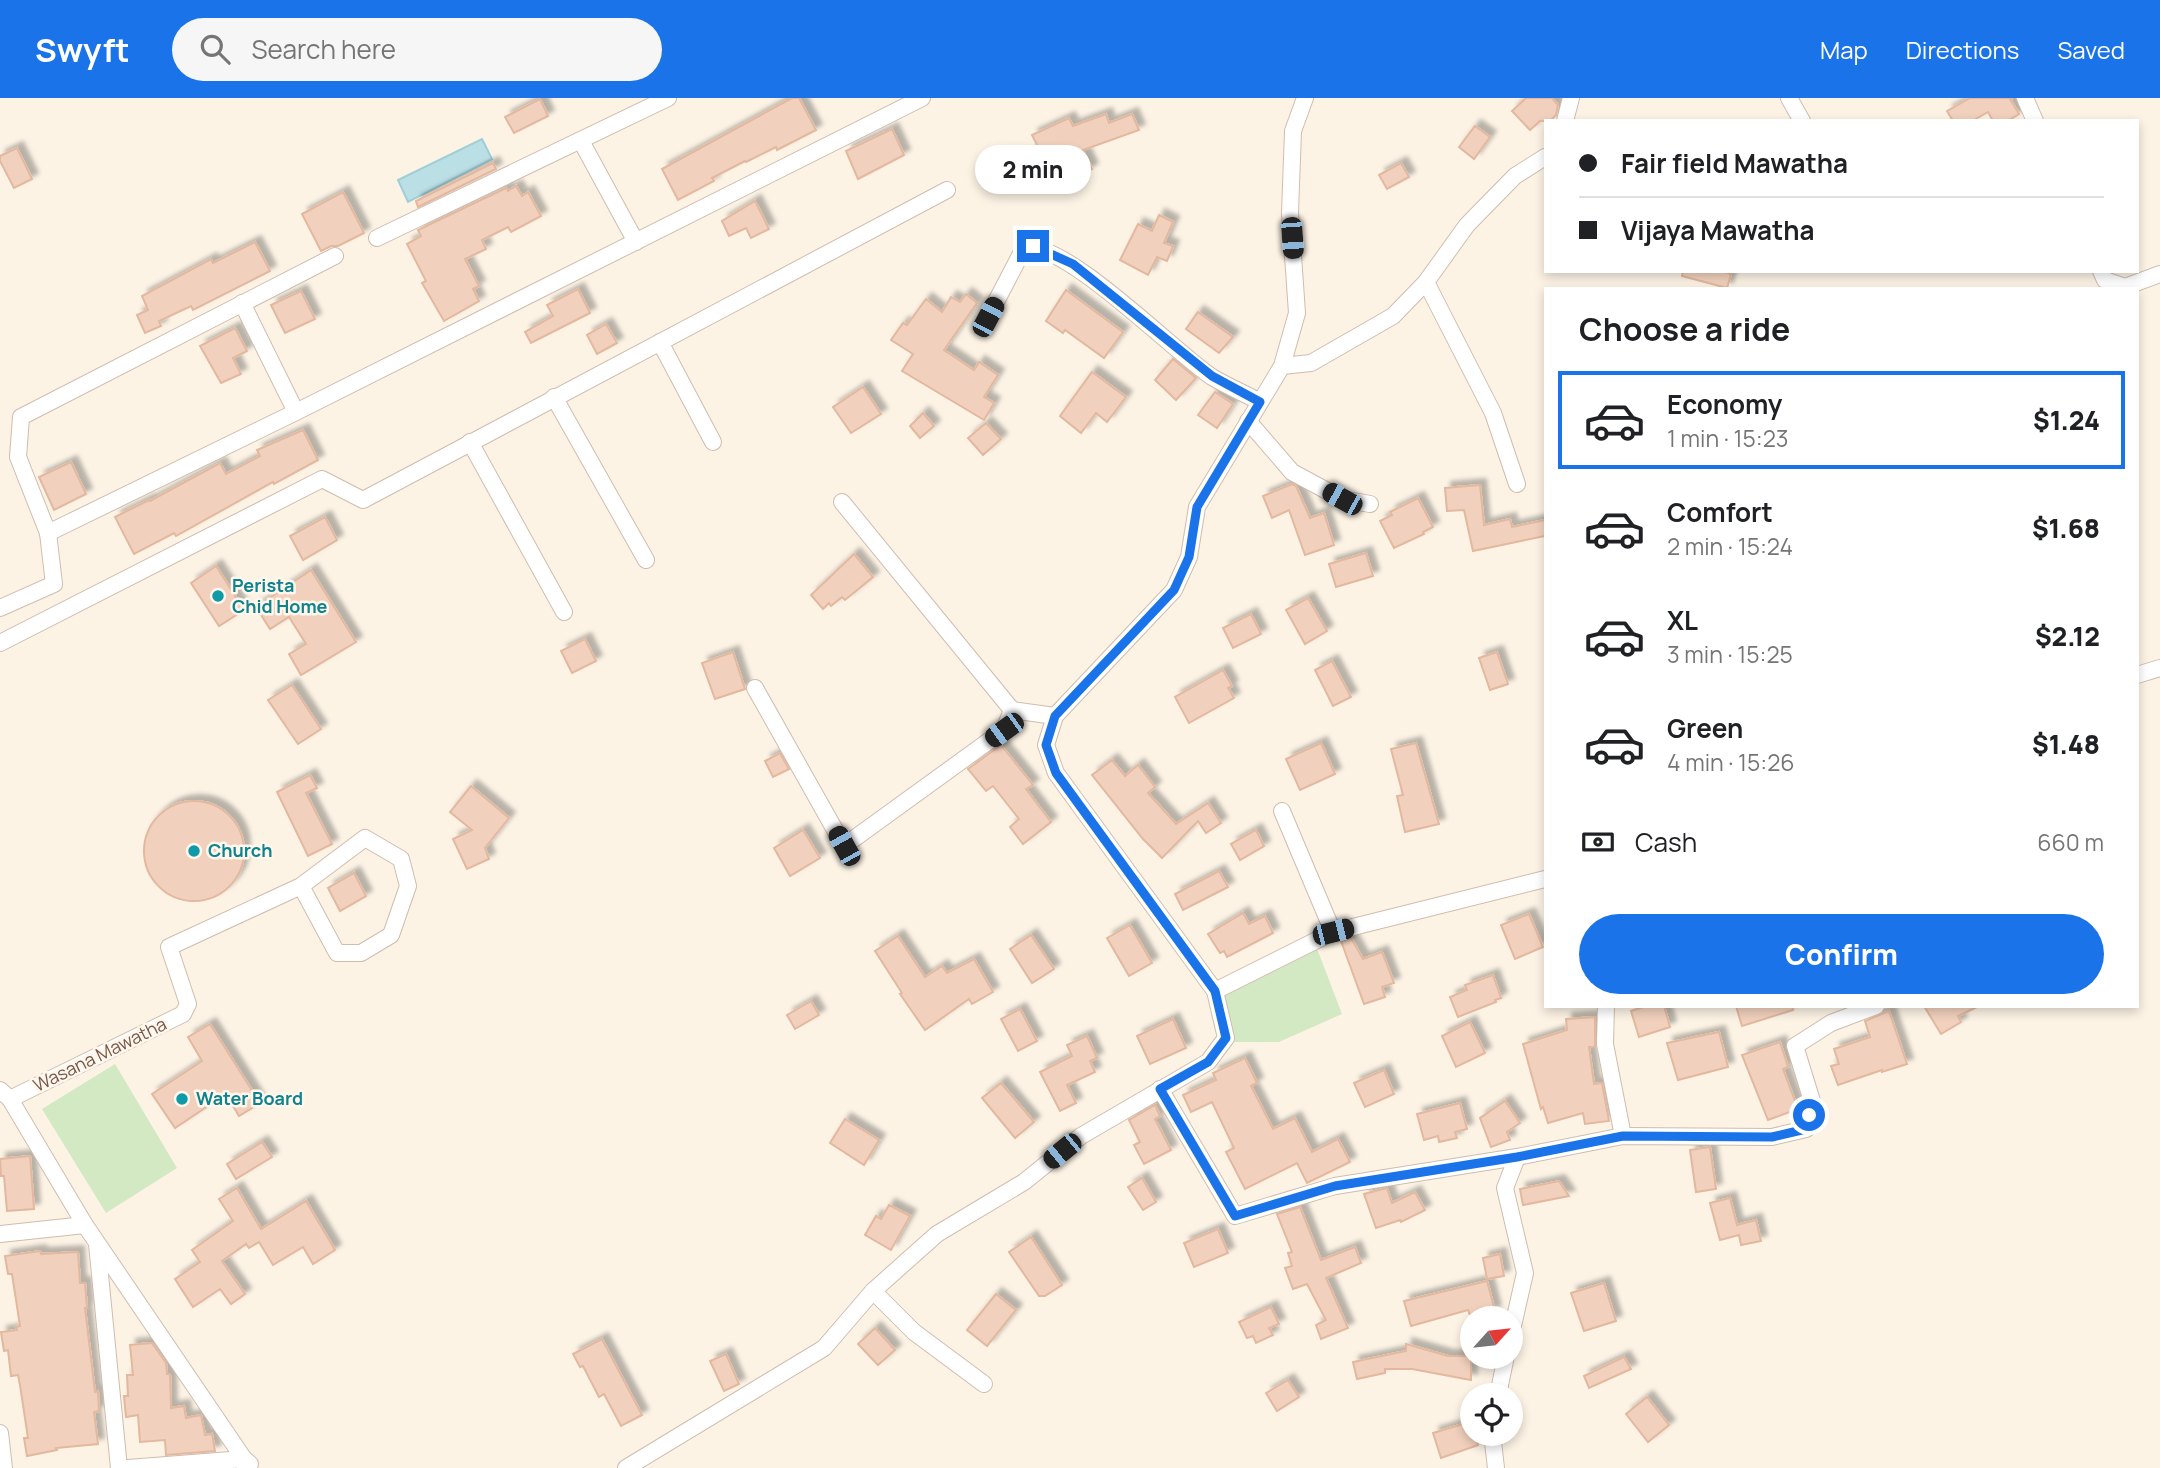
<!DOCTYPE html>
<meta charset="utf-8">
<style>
body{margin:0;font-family:Manrope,sans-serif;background:#f6f6f6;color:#202124;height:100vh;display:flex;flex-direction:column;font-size:26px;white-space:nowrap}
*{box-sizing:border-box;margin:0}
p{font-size:23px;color:#757577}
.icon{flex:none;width:38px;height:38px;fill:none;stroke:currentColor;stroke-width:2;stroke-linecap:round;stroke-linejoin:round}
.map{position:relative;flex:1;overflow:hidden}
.side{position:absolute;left:1544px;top:189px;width:595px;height:721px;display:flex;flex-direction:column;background:#fff;border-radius:0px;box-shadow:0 4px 10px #0003}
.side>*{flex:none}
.banner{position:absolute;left:1544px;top:21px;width:595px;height:154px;border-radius:0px;box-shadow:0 4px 10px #0003;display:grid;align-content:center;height:154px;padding:0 35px;background:#fff}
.needle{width:46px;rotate:63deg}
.buttons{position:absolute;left:1460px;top:1208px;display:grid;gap:14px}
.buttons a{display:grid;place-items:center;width:63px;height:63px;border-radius:50%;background:#fff;box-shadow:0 4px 10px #0003;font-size:35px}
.end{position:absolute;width:32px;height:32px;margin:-16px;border:9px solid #1a73e8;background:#fff;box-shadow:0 0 0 4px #fff}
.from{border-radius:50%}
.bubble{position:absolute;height:49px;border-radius:24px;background:#fff;box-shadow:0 4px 10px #0003;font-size:23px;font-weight:800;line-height:49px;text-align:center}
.car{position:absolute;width:21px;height:42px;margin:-21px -10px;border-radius:9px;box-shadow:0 0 5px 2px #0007;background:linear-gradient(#222 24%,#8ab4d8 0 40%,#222 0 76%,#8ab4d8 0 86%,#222 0)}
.banner b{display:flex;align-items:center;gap:24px;height:66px;font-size:26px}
.banner b+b{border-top:2px solid #e0e0e0}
.banner i{width:18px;height:18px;background:#202124}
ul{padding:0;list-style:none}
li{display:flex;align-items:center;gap:21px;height:98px;margin:0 14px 10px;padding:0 21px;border:4px solid transparent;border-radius:0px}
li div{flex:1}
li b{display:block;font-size:26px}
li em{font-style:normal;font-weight:800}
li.on{border-color:#1a73e8}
li>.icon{width:63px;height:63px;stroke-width:1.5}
h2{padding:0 35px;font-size:32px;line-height:84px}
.pay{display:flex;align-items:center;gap:18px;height:77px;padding:0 35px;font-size:26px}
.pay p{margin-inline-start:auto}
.cta{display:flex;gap:14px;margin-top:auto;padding:14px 35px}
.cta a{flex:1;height:80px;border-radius:42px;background:#1a73e8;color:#fff;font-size:28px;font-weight:800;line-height:80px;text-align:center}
header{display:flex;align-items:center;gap:42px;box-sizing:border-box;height:98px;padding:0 35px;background:#1a73e8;color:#fff}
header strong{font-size:33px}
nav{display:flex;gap:38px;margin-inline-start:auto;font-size:24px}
.search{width:490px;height:63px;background:#f6f6f6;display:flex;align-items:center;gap:18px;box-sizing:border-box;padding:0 24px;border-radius:38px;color:#757577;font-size:26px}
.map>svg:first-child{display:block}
.green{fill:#d3e9c4}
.water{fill:#badfe5;stroke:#a0ced7;stroke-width:2}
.building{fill:#f1d1bd;stroke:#e3b89e;stroke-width:2;filter:url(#shadow)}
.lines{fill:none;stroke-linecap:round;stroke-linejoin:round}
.minor-casing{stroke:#cfbdaf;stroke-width:18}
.minor{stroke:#fff;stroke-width:16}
.route{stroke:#1a73e8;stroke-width:9}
.culture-dot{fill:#0f9aa8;stroke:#fff7eb;stroke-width:2.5}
.labels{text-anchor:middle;stroke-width:5;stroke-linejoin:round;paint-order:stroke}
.culture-label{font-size:18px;font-weight:bold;fill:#0d838f;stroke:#fff7eb;text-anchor:start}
.street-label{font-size:18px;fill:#74594b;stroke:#fff7eb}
</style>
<header>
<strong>Swyft</strong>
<div class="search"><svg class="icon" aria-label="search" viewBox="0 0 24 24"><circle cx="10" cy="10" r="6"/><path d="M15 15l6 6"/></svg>Search here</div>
<nav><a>Map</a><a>Directions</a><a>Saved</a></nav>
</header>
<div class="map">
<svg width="2160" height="1370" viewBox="0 0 2160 1370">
<defs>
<filter id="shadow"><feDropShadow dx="6" dy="-6" stdDeviation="2" flood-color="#0004"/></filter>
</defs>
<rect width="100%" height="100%" fill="#fcf3e5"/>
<g class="green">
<polygon points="1316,848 1342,916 1279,944 1233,944 1224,893"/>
<polygon points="115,966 177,1070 106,1115 42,1011"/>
</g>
<polygon class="water" points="482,41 492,61 408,104 398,82"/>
<g class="building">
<polygon points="792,0 799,0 816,32 777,52 776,49 746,64 745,63 712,80 714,83 678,102 662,71"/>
<polygon points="1526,0 1552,0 1558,7 1556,17 1550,23 1540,23 1530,32 1512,13"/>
<polygon points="1970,0 2012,0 2010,1 2019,16 2008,23 1993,23 1988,14 1972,23 1953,23 1947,13"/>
<polygon points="540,1 548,18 514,35 505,19"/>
<polygon points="1106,16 1109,25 1132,16 1139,32 1083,52 1092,71 1064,84 1057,69 1042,75 1032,54 1039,51 1032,37 1069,20 1073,28"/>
<polygon points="1475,28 1490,39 1474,61 1459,49"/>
<polygon points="892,31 904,57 858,81 846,53"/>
<polygon points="17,50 32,81 14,90 0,63 0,58"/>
<polygon points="493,65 496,71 418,109 416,103"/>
<polygon points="1401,65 1409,79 1387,91 1379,77"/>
<polygon points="516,88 522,98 528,94 541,118 511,134 508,129 482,142 486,151 465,161 479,188 473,191 479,203 444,223 422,185 426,183 407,146 421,138 418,132 506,90 508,93"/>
<polygon points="343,94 364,135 338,148 331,148 321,153 302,116"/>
<polygon points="755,103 769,131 751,140 746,130 729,138 722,123"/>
<polygon points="1159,117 1173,124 1164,145 1173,148 1167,163 1157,159 1148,177 1120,162 1138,126 1152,133"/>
<polygon points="255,144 270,173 193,212 191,208 159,223 161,228 145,235 137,217 148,212 142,198 211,161 213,165"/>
<polygon points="1683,173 1722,173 1731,176 1727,190 1682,178"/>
<polygon points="578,191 590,215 531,245 525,234 553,218 547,207"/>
<polygon points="1066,192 1123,234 1104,260 1065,232 1063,235 1046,223"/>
<polygon points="301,193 315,221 285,235 271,207"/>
<polygon points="966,196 977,205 944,252 974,272 979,264 998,277 984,299 994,305 984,322 902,273 913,256 891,242 903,225 907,227 926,201 942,214 951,199 960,204"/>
<polygon points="1198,214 1233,239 1219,255 1186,231"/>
<polygon points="606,226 617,245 597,256 587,237"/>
<polygon points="235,230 247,253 233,260 241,276 221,285 200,248"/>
<polygon points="1173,261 1196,280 1176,302 1155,282"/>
<polygon points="1092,274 1126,299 1107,324 1096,315 1081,335 1060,318"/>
<polygon points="863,289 881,316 851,335 833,309"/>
<polygon points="1215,294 1233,306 1217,330 1198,317"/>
<polygon points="923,315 934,328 920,340 910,328"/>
<polygon points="986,325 1001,341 983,357 968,340"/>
<polygon points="303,332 318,362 274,386 273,384 176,438 174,435 134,456 115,419 149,402 150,403 220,365 226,376 260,358 257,352"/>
<polygon points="71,364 86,396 54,412 39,379"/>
<polygon points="1292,386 1296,388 1310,420 1324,415 1334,447 1305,457 1289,412 1272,420 1263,398"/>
<polygon points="1480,387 1484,427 1510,421 1512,429 1545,422 1545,438 1473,453 1464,412 1447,413 1445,390"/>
<polygon points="1418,400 1433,429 1423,434 1424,436 1394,450 1380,423 1392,417 1390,414"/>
<polygon points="325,419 337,442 303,462 290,438"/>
<polygon points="1366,455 1373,478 1336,489 1329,466"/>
<polygon points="854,456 873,479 845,502 842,499 831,508 829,505 823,511 811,497"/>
<polygon points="216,468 244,512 219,528 191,485"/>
<polygon points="311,472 356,544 301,577 289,556 306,546 289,519 270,531 256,509"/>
<polygon points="1308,500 1327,533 1305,546 1286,512"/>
<polygon points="1251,516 1261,536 1233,550 1223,530"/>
<polygon points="585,541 596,563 572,575 561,553"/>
<polygon points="733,554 745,591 715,601 702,565"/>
<polygon points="1497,554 1508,586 1490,592 1479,560"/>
<polygon points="1332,563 1351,599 1333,608 1315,572"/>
<polygon points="1223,572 1232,588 1228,590 1234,600 1189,625 1175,599"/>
<polygon points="292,587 321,631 298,646 268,602"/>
<polygon points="1321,645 1335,676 1300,692 1286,661"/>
<polygon points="1416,645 1439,726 1405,734 1397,698 1403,697 1391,651"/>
<polygon points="1001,647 1033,687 1026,691 1051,724 1023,746 1010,729 1019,721 993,688 986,693 968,671"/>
<polygon points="780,655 789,671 773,679 765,663"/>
<polygon points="1112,662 1125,678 1138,667 1155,689 1148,695 1176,726 1208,705 1221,725 1206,735 1198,723 1162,760 1143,741 1092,677"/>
<polygon points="310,677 317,690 306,695 332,746 308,758 277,694"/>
<polygon points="471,688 509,720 485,750 489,761 467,771 453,741 472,732 450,714"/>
<circle cx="194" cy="753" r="50"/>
<polygon points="803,732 820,760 790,778 774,750"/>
<polygon points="1256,732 1264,748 1240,762 1231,746"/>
<polygon points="1219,773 1228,789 1183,812 1175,796"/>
<polygon points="354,775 366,798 340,813 328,790"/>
<polygon points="1243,815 1249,826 1265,818 1273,835 1227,859 1224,853 1220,855 1208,836"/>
<polygon points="1529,816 1543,849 1515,861 1501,827"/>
<polygon points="1130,827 1152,865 1129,878 1107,840"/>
<polygon points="1031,837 1054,871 1032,885 1010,851"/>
<polygon points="898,838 925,879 942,868 947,875 974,861 993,894 972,906 969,901 925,932 900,896 902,895 875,853"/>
<polygon points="1351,840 1363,861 1382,854 1394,885 1382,889 1385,899 1364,906 1341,843"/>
<polygon points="1493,877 1501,900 1495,902 1496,904 1458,919 1450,899 1467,892 1465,887"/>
<polygon points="811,903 819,917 795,931 787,917"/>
<polygon points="1646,908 1664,908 1670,929 1639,939 1631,913"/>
<polygon points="1736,908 1792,908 1793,912 1742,928"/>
<polygon points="1924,908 1979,908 1958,918 1961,924 1941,936"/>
<polygon points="1020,911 1037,943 1018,953 1001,921"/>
<polygon points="1889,913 1907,966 1882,974 1882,972 1838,987 1831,968 1839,966 1834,951 1870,939 1865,923"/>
<polygon points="1595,919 1595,949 1589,949 1594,986 1602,985 1609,1023 1585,1026 1583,1015 1548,1025 1543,1009 1541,1011 1523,946 1567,932 1566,921"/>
<polygon points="1173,921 1186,950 1150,966 1137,938"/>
<polygon points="1470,924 1485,955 1456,969 1442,938"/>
<polygon points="210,926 260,1005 239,1018 226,996 175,1030 152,996 202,963 188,939"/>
<polygon points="1719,934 1728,969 1678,982 1667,945"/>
<polygon points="1087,938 1097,960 1090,963 1095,974 1067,987 1076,1005 1060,1013 1040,974 1072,958 1067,947"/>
<polygon points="1780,944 1788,969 1783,971 1798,1011 1768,1022 1742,957"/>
<polygon points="1245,960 1257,985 1251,988 1273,1031 1295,1020 1312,1054 1338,1041 1350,1064 1307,1085 1297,1065 1245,1091 1226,1054 1234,1050 1212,1004 1191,1014 1183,997 1216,982 1213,975"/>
<polygon points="1384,972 1394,996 1365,1009 1354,985"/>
<polygon points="1001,985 1034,1024 1015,1040 982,1000"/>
<polygon points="1505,1003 1520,1025 1507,1034 1510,1042 1491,1049 1480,1020"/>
<polygon points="1460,1005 1467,1031 1455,1034 1457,1040 1439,1044 1438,1038 1424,1042 1417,1016"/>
<polygon points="1155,1007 1160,1018 1155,1021 1171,1052 1144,1066 1134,1047 1140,1044 1129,1022"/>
<polygon points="845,1021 879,1042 864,1067 830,1045"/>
<polygon points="262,1044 272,1059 236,1081 227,1066"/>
<polygon points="1710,1049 1716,1091 1696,1094 1690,1052"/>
<polygon points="30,1058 34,1111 7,1113 4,1078 1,1078 0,1061"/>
<polygon points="1142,1080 1156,1104 1143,1112 1128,1089"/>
<polygon points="1559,1083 1569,1098 1523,1107 1520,1091"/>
<polygon points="237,1090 261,1131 306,1103 335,1152 313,1166 303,1149 273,1167 259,1144 249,1150 246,1146 222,1163 245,1196 231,1206 220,1191 193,1209 175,1181 200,1164 192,1152 233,1123 219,1101"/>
<polygon points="1387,1090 1392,1105 1415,1094 1425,1112 1401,1124 1400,1122 1376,1130 1364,1096"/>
<polygon points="1730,1100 1737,1127 1756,1122 1761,1143 1741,1147 1739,1137 1720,1142 1710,1105"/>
<polygon points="889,1107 910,1118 891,1152 865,1137 876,1118 881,1121"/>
<polygon points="1300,1109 1321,1162 1355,1149 1361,1165 1326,1180 1348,1230 1321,1241 1316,1227 1326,1222 1307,1186 1293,1191 1285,1170 1292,1168 1288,1155 1292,1154 1277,1116"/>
<polygon points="1218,1131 1228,1155 1194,1169 1184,1145"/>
<polygon points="1031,1139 1062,1187 1045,1198 1039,1198 1009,1154"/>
<polygon points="40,1153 41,1156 78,1154 80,1185 85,1185 87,1210 85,1210 95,1294 98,1293 99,1313 94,1314 98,1346 56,1350 57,1352 27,1358 24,1340 28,1340 20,1287 18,1277 11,1278 8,1252 4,1253 1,1234 17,1232 16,1229 20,1228 12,1176 8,1176 5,1158"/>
<polygon points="1500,1156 1504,1178 1487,1181 1483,1160"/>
<polygon points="1487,1183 1495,1213 1471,1220 1468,1212 1411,1228 1404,1203"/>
<polygon points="1604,1185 1616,1223 1584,1233 1571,1195"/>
<polygon points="996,1196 1016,1212 987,1248 967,1232"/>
<polygon points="1271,1209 1279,1226 1269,1230 1273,1237 1256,1245 1253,1238 1247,1240 1239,1224"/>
<polygon points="875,1230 895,1252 878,1267 858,1246"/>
<polygon points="602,1241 642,1317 621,1328 604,1296 599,1299 583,1268 580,1269 573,1256"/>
<polygon points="152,1245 166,1265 167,1276 170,1276 171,1310 184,1308 186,1320 201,1317 205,1337 212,1336 215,1353 166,1357 165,1342 140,1344 138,1317 126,1319 124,1298 128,1298 127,1277 133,1277 130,1247"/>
<polygon points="1406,1246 1448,1258 1471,1258 1471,1282 1412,1271 1385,1271 1385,1275 1357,1281 1353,1264 1406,1253"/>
<polygon points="726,1256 739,1286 724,1293 710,1263"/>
<polygon points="1624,1259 1631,1271 1589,1290 1584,1278"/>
<polygon points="1288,1282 1299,1299 1277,1313 1266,1295"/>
<polygon points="1647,1299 1669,1327 1648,1344 1626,1316"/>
<polygon points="1463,1326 1466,1333 1472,1331 1472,1335 1475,1335 1478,1347 1441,1360 1433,1335"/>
</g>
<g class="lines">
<defs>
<g id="minor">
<polyline points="1789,0 1802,23"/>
<polyline points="2025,0 2035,23"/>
<polyline points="1565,23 1571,0"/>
<polyline points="581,43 636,144"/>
<polyline points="377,140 668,0"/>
<polyline points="2101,173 2105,182 2125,189 2160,176"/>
<polyline points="1426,184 1493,315 1517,386"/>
<polyline points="242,205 296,314"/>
<path d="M 988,219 L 1024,150 C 1064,141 1174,254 1212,279 C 1227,288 1244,295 1260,304"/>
<polyline points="660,244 713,344"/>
<polyline points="1282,268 1311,265 1393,218 1426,184 1467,127 1515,78 1545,59"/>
<polyline points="554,299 646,462"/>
<polyline points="1248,323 1292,374 1342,401 1370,406"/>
<polyline points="470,344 564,514"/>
<polyline points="842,404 1012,612"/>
<polyline points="48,435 18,359 21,319 335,158"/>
<polyline points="0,510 54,486 48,435 296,314 922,0"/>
<polyline points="0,545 322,381 363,402 947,92"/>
<polyline points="2137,577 2160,570"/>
<polyline points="755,590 844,748 1004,632 1012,612"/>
<polyline points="1012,612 1055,618"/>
<polyline points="1282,713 1333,834"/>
<polyline points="1215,893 1333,834 1545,781"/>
<polyline points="1606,908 1605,946 1623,1038"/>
<polyline points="1160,991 1235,1118 1335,1088 1517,1059 1623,1038 1772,1039 1806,1031 1812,1003 1795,948 1831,925 1876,908"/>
<polyline points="0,992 10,1001 85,1127"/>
<polyline points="10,1001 183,916 188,906 169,849 301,788 365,740 401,761 408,788 391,837 361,855 337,855 301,788"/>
<polyline points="0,1136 85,1127 244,1361 245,1370"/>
<polyline points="97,1146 119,1370"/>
<polyline points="873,1193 914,1234 984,1286"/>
<polyline points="1510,1241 1525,1175 1505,1090 1517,1059"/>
<polyline points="1498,1297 1506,1258"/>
<polyline points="0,1335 4,1370"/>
<polyline points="1492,1335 1496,1370"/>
<polyline points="128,1370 244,1361 250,1366"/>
<polyline points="626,1370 824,1250 873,1193 937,1136 1024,1084 1081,1038 1208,964 1226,940 1215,893 1056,675 1046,647 1055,618 1174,492 1189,459 1197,409 1282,268 1297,215 1290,115 1293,33 1305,0"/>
</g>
</defs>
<use href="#minor" class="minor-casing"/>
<use href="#minor" class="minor"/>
</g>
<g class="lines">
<polyline class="route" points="1033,148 1073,166 1212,278 1260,304 1197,409 1189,459 1174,492 1055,618 1046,647 1056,675 1215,893 1226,940 1208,964 1160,991 1235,1118 1335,1088 1517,1059 1623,1038 1772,1039 1806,1031 1809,1017"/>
</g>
<g class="culture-dot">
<circle cx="218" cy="498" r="7"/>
<circle cx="194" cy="753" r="7"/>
<circle cx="182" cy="1001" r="7"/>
</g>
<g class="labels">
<g class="culture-label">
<text x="232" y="494">Perista<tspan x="232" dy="21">Chid Home</tspan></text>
<text x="208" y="759">Church</text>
<text x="196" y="1007">Water Board</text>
</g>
<g class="street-label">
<text transform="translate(100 957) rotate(-26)" y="6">Wasana Mawatha</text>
</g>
</g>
</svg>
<div class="buttons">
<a><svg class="needle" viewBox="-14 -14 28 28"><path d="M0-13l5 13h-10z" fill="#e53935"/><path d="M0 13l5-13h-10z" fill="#757577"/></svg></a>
<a><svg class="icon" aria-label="locate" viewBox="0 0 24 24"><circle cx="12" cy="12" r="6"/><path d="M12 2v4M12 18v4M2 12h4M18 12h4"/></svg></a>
</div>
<i class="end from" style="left:1809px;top:1017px"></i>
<i class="end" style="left:1033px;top:148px"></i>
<div class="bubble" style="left:975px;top:47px;width:116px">2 min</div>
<i class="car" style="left:1292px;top:140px;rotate:176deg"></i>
<i class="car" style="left:988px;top:219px;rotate:28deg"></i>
<i class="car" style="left:1342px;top:401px;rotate:299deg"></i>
<i class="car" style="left:1004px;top:632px;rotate:234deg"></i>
<i class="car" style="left:844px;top:748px;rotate:331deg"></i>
<i class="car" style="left:1333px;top:834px;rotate:76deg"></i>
<i class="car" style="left:1062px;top:1053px;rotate:231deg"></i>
<div class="banner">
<b><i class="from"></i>Fair field Mawatha</b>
<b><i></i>Vijaya Mawatha</b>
</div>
<section class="side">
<h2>Choose a ride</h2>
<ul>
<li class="on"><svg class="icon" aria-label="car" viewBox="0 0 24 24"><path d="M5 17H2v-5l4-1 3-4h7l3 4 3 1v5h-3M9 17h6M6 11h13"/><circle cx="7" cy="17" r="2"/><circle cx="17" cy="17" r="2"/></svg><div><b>Economy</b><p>1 min · 15:23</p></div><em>$1.24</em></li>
<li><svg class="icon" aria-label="car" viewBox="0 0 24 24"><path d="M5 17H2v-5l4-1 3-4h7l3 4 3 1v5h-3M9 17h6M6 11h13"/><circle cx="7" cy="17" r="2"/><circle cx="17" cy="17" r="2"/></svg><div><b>Comfort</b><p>2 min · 15:24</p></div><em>$1.68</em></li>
<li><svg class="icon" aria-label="car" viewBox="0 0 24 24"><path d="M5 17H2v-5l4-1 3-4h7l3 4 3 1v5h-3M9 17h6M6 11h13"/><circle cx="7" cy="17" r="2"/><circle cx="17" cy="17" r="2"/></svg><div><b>XL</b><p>3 min · 15:25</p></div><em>$2.12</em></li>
<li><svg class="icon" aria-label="car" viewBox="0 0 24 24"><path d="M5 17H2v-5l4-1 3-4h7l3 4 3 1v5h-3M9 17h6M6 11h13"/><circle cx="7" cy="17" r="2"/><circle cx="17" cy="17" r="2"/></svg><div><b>Green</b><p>4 min · 15:26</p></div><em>$1.48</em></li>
</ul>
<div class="pay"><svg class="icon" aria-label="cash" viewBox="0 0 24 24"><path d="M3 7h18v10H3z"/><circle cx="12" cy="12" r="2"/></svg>Cash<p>660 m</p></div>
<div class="cta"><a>Confirm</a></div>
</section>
</div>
